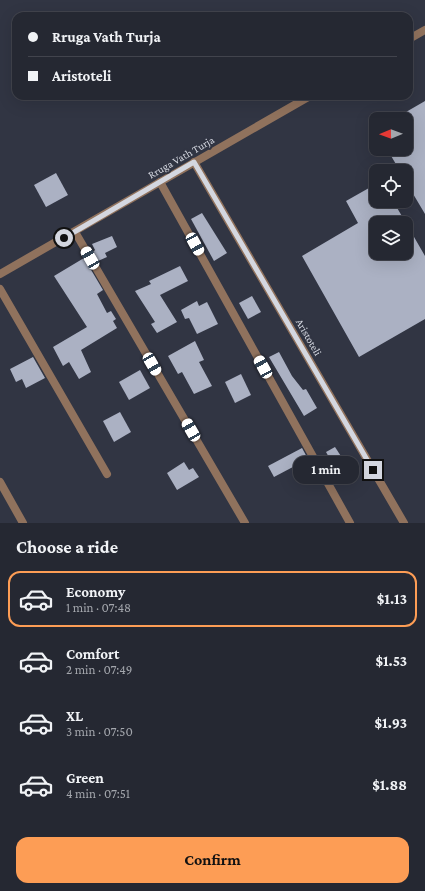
<!DOCTYPE html>
<meta charset="utf-8">
<style>
body{margin:0;font-family:"Crimson Pro",serif;background:#2d303a;color:#f1f3f6;height:100vh;display:flex;flex-direction:column;font-size:15px;white-space:nowrap}
*{box-sizing:border-box;margin:0}
p{font-size:13px;color:#a3a6ac}
.icon{flex:none;width:22px;height:22px;fill:none;stroke:currentColor;stroke-width:2;stroke-linecap:round;stroke-linejoin:round}
.map{position:relative;height:523px;overflow:hidden}
.details{display:flex;flex-direction:column;background:#252832;flex:1}
.details>*{flex:none}
.top-card{position:absolute;left:12px;top:12px;width:401px;height:88px;border-radius:12px;box-shadow:0 4px 16px #0002,0 0 0 1px #42444d;display:grid;align-content:center;height:88px;padding:0 16px;background:#252832}
.needle{width:26px;rotate:269deg}
.buttons{position:absolute;left:369px;top:112px;display:grid;gap:8px}
.buttons a{display:grid;place-items:center;width:44px;height:44px;border-radius:8px;background:#252832;box-shadow:0 4px 16px #0002,0 0 0 1px #42444d;font-size:20px}
.end{position:absolute;width:18px;height:18px;margin:-9px;border:5px solid #d4d7e0;background:#111;box-shadow:0 0 0 2px #111}
.from{border-radius:50%}
.bubble{position:absolute;height:28px;border-radius:12px;background:#252832;box-shadow:0 4px 16px #0002,0 0 0 1px #42444d;font-size:13px;font-weight:700;line-height:28px;text-align:center}
.car{position:absolute;width:12px;height:24px;margin:-12px -6px;border-radius:5px;box-shadow:0 0 3px 1px #0007;background:linear-gradient(#fff 24%,#345 0 40%,#fff 0 76%,#345 0 86%,#fff 0)}
.top-card b{display:flex;align-items:center;gap:14px;height:38px;font-size:15px}
.top-card b+b{border-top:1px solid #42444d}
.top-card i{width:10px;height:10px;background:#f1f3f6}
ul{padding:0;list-style:none}
li{display:flex;align-items:center;gap:12px;height:56px;margin:0 8px 6px;padding:0 8px;border:2px solid transparent;border-radius:12px}
li div{flex:1}
li b{display:block;font-size:15px}
li em{font-style:normal;font-weight:700}
li.selected{border-color:#fd9d55}
li>.icon{width:36px;height:36px;stroke-width:1.5}
h2{padding:0 16px;font-size:18px;line-height:48px}
.primary-button{display:flex;gap:8px;margin-top:auto;padding:8px 16px}
.primary-button a{flex:1;height:46px;border-radius:12px;background:#fd9d55;color:#111;font-size:16px;font-weight:700;line-height:46px;text-align:center}
.map>svg:first-child{display:block}
.building{fill:#abb1c3}
.lines{fill:none;stroke-linecap:round;stroke-linejoin:round}
.minor{stroke:#90725d;stroke-width:8}
.tertiary{stroke:#90725d;stroke-width:8}
.route{stroke:#d4d7e0;stroke-width:5}
.labels{text-anchor:middle;stroke-width:4;stroke-linejoin:round;paint-order:stroke}
.street-label{font-size:11px;fill:#d4d7e0;stroke:#313543}
</style>
<div class="map">
<svg width="425" height="523" viewBox="0 0 425 523">
<rect width="100%" height="100%" fill="#313543"/>
<g class="building">
<polygon points="425,101 425,214 406,182 406,171 400,171 387,149 406,149 406,112"/>
<polygon points="56,173 68,195 46,207 34,185"/>
<polygon points="376,184 376,201 393,201 406,223 376,223 376,253 406,253 406,223 425,256 425,319 359,357 302,256 358,223 346,201"/>
<polygon points="202,213 227,253 214,261 191,219"/>
<polygon points="112,236 117,247 105,253 107,257 98,261 93,252 95,250 92,244"/>
<polygon points="84,258 103,290 97,294 107,313 111,311 116,319 113,321 117,328 81,350 91,372 79,379 69,362 63,366 53,347 87,327 54,276"/>
<polygon points="180,266 188,281 160,295 177,322 157,333 151,324 155,322 135,291 151,284 149,281"/>
<polygon points="252,296 261,312 248,319 239,303"/>
<polygon points="197,301 199,306 207,302 218,324 197,334 189,318 185,319 181,310"/>
<polygon points="195,341 204,360 199,362 212,386 194,394 182,372 178,374 168,356"/>
<polygon points="279,352 292,376 303,390 306,389 317,408 304,416 269,357"/>
<polygon points="33,357 45,378 26,388 22,379 16,382 10,369"/>
<polygon points="140,370 150,388 129,400 119,382"/>
<polygon points="241,374 251,395 235,403 225,382"/>
<polygon points="120,412 131,432 114,442 103,421"/>
<polygon points="335,447 348,467 338,473 326,452"/>
<polygon points="302,448 308,459 274,477 268,466"/>
<polygon points="184,462 189,470 193,468 199,477 177,490 167,473"/>
</g>
<g class="lines">
<g class="minor">
<polyline points="194,162 404,523"/>
<polyline points="160,182 350,523"/>
<polyline points="75,232 245,523"/>
<polyline points="0,289 107,474"/>
<polyline points="0,482 23,523"/>
</g>
<g class="tertiary">
<polyline points="409,39 425,30"/>
<polyline points="0,274 310,96"/>
</g>
</g>
<g class="lines">
<polyline class="route" points="64,238 194,162 373,470"/>
</g>
<g class="labels">
<g class="street-label">
<text transform="translate(181 157) rotate(-30)" y="4">Rruga Vath Turja</text>
<text transform="translate(309 337) rotate(60)" y="4">Aristoteli</text>
</g>
</g>
</svg>
<div class="buttons">
<a><svg class="needle" viewBox="-14 -14 28 28"><path d="M0-13l5 13h-10z" fill="#e53935"/><path d="M0 13l5-13h-10z" fill="#a3a6ac"/></svg></a>
<a><svg class="icon" aria-label="locate" viewBox="0 0 24 24"><circle cx="12" cy="12" r="6"/><path d="M12 2v4M12 18v4M2 12h4M18 12h4"/></svg></a>
<a><svg class="icon" aria-label="layers" viewBox="0 0 24 24"><path d="M12 4l9 5-9 5-9-5zM3 14l9 5 9-5"/></svg></a>
</div>
<i class="end from" style="left:64px;top:238px"></i>
<i class="end" style="left:373px;top:470px"></i>
<div class="bubble" style="left:293px;top:456px;width:66px">1 min</div>
<i class="car" style="left:195px;top:244px;rotate:151deg"></i>
<i class="car" style="left:90px;top:258px;rotate:330deg"></i>
<i class="car" style="left:152px;top:364px;rotate:150deg"></i>
<i class="car" style="left:263px;top:367px;rotate:331deg"></i>
<i class="car" style="left:191px;top:430px;rotate:330deg"></i>
<div class="top-card">
<b><i class="from"></i>Rruga Vath Turja</b>
<b><i></i>Aristoteli</b>
</div>
</div>
<section class="details">
<h2>Choose a ride</h2>
<ul>
<li class="selected"><svg class="icon" aria-label="car" viewBox="0 0 24 24"><path d="M5 17H2v-5l4-1 3-4h7l3 4 3 1v5h-3M9 17h6M6 11h13"/><circle cx="7" cy="17" r="2"/><circle cx="17" cy="17" r="2"/></svg><div><b>Economy</b><p>1 min · 07:48</p></div><em>$1.13</em></li>
<li><svg class="icon" aria-label="car" viewBox="0 0 24 24"><path d="M5 17H2v-5l4-1 3-4h7l3 4 3 1v5h-3M9 17h6M6 11h13"/><circle cx="7" cy="17" r="2"/><circle cx="17" cy="17" r="2"/></svg><div><b>Comfort</b><p>2 min · 07:49</p></div><em>$1.53</em></li>
<li><svg class="icon" aria-label="car" viewBox="0 0 24 24"><path d="M5 17H2v-5l4-1 3-4h7l3 4 3 1v5h-3M9 17h6M6 11h13"/><circle cx="7" cy="17" r="2"/><circle cx="17" cy="17" r="2"/></svg><div><b>XL</b><p>3 min · 07:50</p></div><em>$1.93</em></li>
<li><svg class="icon" aria-label="car" viewBox="0 0 24 24"><path d="M5 17H2v-5l4-1 3-4h7l3 4 3 1v5h-3M9 17h6M6 11h13"/><circle cx="7" cy="17" r="2"/><circle cx="17" cy="17" r="2"/></svg><div><b>Green</b><p>4 min · 07:51</p></div><em>$1.88</em></li>
</ul>
<div class="primary-button"><a>Confirm</a></div>
</section>
